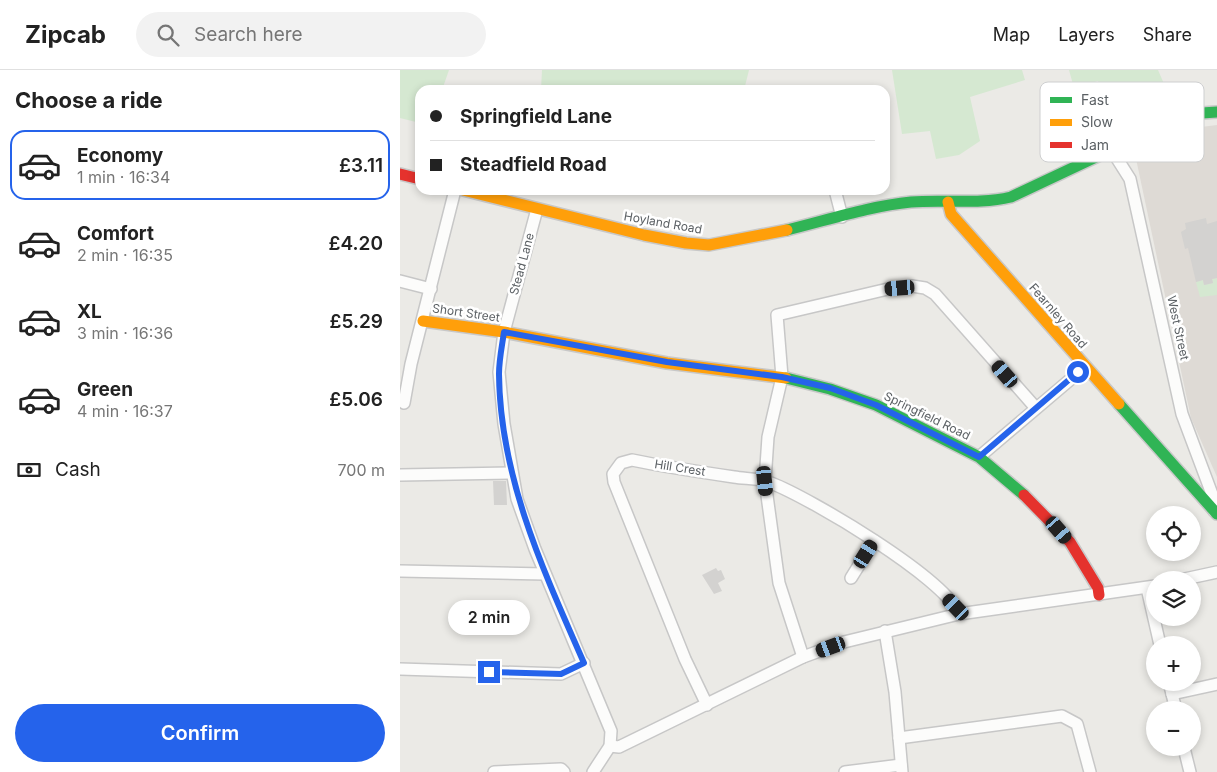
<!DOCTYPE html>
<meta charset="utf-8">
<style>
body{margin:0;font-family:Inter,sans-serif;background:#f2f2f2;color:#222;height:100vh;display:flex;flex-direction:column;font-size:19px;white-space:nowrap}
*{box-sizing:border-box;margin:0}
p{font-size:16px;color:#767676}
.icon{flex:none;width:28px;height:28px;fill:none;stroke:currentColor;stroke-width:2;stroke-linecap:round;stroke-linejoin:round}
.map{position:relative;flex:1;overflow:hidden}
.side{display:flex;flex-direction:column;background:#fff;width:400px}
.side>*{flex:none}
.guide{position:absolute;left:15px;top:15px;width:475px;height:110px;border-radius:15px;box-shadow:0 2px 8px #0003;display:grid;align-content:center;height:110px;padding:0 15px;background:#fff}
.fabs{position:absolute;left:746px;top:436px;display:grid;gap:10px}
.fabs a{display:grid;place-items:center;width:55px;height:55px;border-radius:50%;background:#fff;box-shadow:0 2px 8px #0003;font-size:25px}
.end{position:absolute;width:22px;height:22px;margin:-11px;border:6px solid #2563eb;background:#fff;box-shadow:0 0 0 2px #fff}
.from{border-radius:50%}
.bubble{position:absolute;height:35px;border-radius:18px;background:#fff;box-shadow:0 2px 8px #0003;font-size:16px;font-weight:600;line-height:35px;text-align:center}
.car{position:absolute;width:15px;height:30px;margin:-15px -8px;border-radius:6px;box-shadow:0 0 4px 1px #0007;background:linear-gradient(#222 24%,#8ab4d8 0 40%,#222 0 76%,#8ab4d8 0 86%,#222 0)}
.guide b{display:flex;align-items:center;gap:18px;height:48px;font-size:19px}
.guide b+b{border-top:1px solid #e0e0e0}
.guide i{width:12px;height:12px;background:#222}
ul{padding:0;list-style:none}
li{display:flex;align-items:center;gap:15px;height:70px;margin:0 10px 8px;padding:0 5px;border:2px solid transparent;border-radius:15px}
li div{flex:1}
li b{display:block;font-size:19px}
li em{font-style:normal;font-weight:600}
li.current{border-color:#2563eb}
li>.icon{width:45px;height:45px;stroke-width:1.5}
h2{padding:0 15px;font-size:22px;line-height:60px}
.pay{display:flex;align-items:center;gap:12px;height:55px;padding:0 15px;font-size:19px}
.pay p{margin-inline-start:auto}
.cta{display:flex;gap:10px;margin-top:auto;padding:10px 15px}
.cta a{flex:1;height:58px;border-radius:30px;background:#2563eb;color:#fff;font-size:20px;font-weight:600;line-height:58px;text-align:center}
header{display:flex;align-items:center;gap:30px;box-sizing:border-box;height:70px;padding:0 25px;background:#fff;border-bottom:1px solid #e0e0e0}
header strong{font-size:24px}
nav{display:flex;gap:28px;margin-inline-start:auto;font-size:18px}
.search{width:350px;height:45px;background:#f2f2f2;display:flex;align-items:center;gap:12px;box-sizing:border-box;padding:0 18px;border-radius:28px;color:#767676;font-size:19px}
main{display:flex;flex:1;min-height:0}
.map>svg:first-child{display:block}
.education{fill:#dedad5}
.green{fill:#d5e8d1}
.building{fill:#d3d2d0}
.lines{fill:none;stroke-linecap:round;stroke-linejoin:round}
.street-casing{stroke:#c7c7c7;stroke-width:14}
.fast-casing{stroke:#c8c8c8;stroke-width:14}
.slow-casing{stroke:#c8c8c8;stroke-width:14}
.jam-casing{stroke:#c8c8c8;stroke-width:14}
.street{stroke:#fcfcfb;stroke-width:11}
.fast{stroke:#30b455;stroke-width:11}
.slow{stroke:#ff9f0a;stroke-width:11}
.jam{stroke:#e5322d;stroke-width:11}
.route{stroke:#2563eb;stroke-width:6}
.labels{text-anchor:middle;stroke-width:5;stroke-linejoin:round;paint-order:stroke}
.street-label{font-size:12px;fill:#5b6064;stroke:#fff}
.key{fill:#fff;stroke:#cecfd0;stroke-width:1}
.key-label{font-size:14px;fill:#5b6064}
</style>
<header>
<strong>Zipcab</strong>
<div class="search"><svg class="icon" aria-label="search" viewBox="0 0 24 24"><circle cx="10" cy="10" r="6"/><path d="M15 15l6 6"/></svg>Search here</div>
<nav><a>Map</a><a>Layers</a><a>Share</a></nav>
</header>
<main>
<section class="side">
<h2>Choose a ride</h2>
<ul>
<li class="current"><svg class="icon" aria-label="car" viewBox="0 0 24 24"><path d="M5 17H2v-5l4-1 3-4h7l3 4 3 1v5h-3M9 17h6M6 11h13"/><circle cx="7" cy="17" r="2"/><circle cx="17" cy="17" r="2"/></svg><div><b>Economy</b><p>1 min · 16:34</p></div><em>£3.11</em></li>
<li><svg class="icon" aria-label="car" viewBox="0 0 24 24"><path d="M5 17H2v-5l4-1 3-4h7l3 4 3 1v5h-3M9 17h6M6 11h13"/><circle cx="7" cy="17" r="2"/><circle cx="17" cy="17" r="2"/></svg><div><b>Comfort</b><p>2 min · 16:35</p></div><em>£4.20</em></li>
<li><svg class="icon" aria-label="car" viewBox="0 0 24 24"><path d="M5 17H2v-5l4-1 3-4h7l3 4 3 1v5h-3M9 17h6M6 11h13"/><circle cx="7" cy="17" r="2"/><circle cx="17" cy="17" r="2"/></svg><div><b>XL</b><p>3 min · 16:36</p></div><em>£5.29</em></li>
<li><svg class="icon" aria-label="car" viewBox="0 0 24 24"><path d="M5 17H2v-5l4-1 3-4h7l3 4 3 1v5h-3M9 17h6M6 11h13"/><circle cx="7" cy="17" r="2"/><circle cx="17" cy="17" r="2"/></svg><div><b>Green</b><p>4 min · 16:37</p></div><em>£5.06</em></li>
</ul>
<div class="pay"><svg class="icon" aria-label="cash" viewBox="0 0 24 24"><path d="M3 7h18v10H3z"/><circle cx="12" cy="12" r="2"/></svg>Cash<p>700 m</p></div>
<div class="cta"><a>Confirm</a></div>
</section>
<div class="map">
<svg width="817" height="702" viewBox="0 0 817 702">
<rect width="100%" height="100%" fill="#ebeae6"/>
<polygon class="education" points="817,55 817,407 791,348 735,84 801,57"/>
<g class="green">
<polygon points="0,0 49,0 42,20 20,20 20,53 0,48"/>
<polygon points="142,0 349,0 344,20 141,20"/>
<polygon points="492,0 622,0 625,10 570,27 580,71 559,85 536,89 530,61 502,64"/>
<polygon points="669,0 758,0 778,46 727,70 698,11 674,18"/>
<polygon points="817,208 817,225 800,227 796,212 803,210 804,215 813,213 812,209"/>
</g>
<g class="building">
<polygon points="806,148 807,154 817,151 817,208 812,209 813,213 804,215 803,210 796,212 788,178 785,179 781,162 786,159 785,153"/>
<polygon points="93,411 106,411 107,435 94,435"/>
<polygon points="316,498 318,501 321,500 325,509 318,513 322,521 314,524 302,505"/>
</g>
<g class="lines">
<defs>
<g id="street">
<polyline points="711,79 730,109 782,344 815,432 814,441"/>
<polyline points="435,120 442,147"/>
<polyline points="137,139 104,262 99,302 104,354 117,429 135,479 211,661 210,676 193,702"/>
<polyline points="0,211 31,219"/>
<polyline points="4,333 11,294 55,120"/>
<polyline points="579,387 685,297"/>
<polyline points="0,405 112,403"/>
<polyline points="0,501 145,504"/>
<polyline points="451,508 474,471"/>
<polyline points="780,510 817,502"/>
<polyline points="747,518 760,575"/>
<polyline points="485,561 495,622 502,702"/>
<polyline points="403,587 379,513 365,411 368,367 382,307 377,245 488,219 512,216 525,218 535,224 635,337"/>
<polyline points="0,599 161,604 184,593"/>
<polyline points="769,612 776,640"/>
<polyline points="772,624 817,614"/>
<path d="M 307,635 L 285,589 L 214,412 L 213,404 L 221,393 L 232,390 C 266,397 300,402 334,407 C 345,409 360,408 371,413 C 410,428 545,508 559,544"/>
<polyline points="499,668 662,646 677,654 690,702"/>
<polyline points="210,676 219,677 403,587 444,572 559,544 755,516"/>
<polyline points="784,678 790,702"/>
<polyline points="94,702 161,699 164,702"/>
<polyline points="445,702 501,695"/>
</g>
<g id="fast">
<path d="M 387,160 C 428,150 470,136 511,132 C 545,129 578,135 611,127 L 766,54 L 802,43 L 817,42"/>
<polyline points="386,308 430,319 476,335 579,387 624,425"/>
<polyline points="719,334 817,444"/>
</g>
<g id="slow">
<polyline points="63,120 244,165 286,173 309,175 387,160"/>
<polyline points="548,132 551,144 719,334"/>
<polyline points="23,251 104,262 267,293 386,308"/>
</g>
<g id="jam">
<polyline points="0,104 20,109"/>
<polyline points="624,425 670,472 698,518 699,525"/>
</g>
</defs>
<use href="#street" class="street-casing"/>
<use href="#fast" class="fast-casing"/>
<use href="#slow" class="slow-casing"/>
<use href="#jam" class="jam-casing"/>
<use href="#street" class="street"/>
<use href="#fast" class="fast"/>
<use href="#slow" class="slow"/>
<use href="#jam" class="jam"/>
</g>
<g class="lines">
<path class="route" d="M 89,602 L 161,604 L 184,593 C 143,500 100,407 99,304 C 99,290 102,276 104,262 L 267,292 L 382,307 L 430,318 L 476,335 L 579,387 L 678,302"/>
</g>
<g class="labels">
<g class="street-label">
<text transform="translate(263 153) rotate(10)" y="4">Hoyland Road</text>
<text transform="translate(122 194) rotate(-75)" y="4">Stead Lane</text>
<text transform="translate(66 243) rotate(8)" y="4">Short Street</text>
<text transform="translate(658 246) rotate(49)" y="4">Fearnley Road</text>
<text transform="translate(778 258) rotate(78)" y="4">West Street</text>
<text transform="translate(527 346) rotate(26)" y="4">Springfield Road</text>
<text transform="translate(280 398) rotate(9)" y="4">Hill Crest</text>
</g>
</g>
<rect x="640" y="12" width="164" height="80" rx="8" class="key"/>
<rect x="650" y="27" width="22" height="6" fill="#30b455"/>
<rect x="650" y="49" width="22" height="7" fill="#ff9f0a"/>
<rect x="650" y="72" width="22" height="6" fill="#e5322d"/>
<g class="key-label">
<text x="681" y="35">Fast</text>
<text x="681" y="57">Slow</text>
<text x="681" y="80">Jam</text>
</g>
</svg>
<div class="fabs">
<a><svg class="icon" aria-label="locate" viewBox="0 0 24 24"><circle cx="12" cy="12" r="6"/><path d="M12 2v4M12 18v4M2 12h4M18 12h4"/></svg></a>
<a><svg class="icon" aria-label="layers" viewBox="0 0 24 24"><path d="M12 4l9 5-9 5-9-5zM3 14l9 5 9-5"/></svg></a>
<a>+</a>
<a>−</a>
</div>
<i class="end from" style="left:678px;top:302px"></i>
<i class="end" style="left:89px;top:602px"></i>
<div class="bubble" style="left:48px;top:530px;width:82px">2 min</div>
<i class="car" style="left:500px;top:218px;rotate:265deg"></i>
<i class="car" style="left:605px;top:304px;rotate:319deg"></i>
<i class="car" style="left:365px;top:411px;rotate:174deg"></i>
<i class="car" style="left:659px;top:460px;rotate:139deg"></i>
<i class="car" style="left:466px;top:484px;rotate:32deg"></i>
<i class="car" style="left:556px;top:537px;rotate:316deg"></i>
<i class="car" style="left:431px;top:577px;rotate:250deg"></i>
<div class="guide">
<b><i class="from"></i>Springfield Lane</b>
<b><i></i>Steadfield Road</b>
</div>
</div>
</main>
